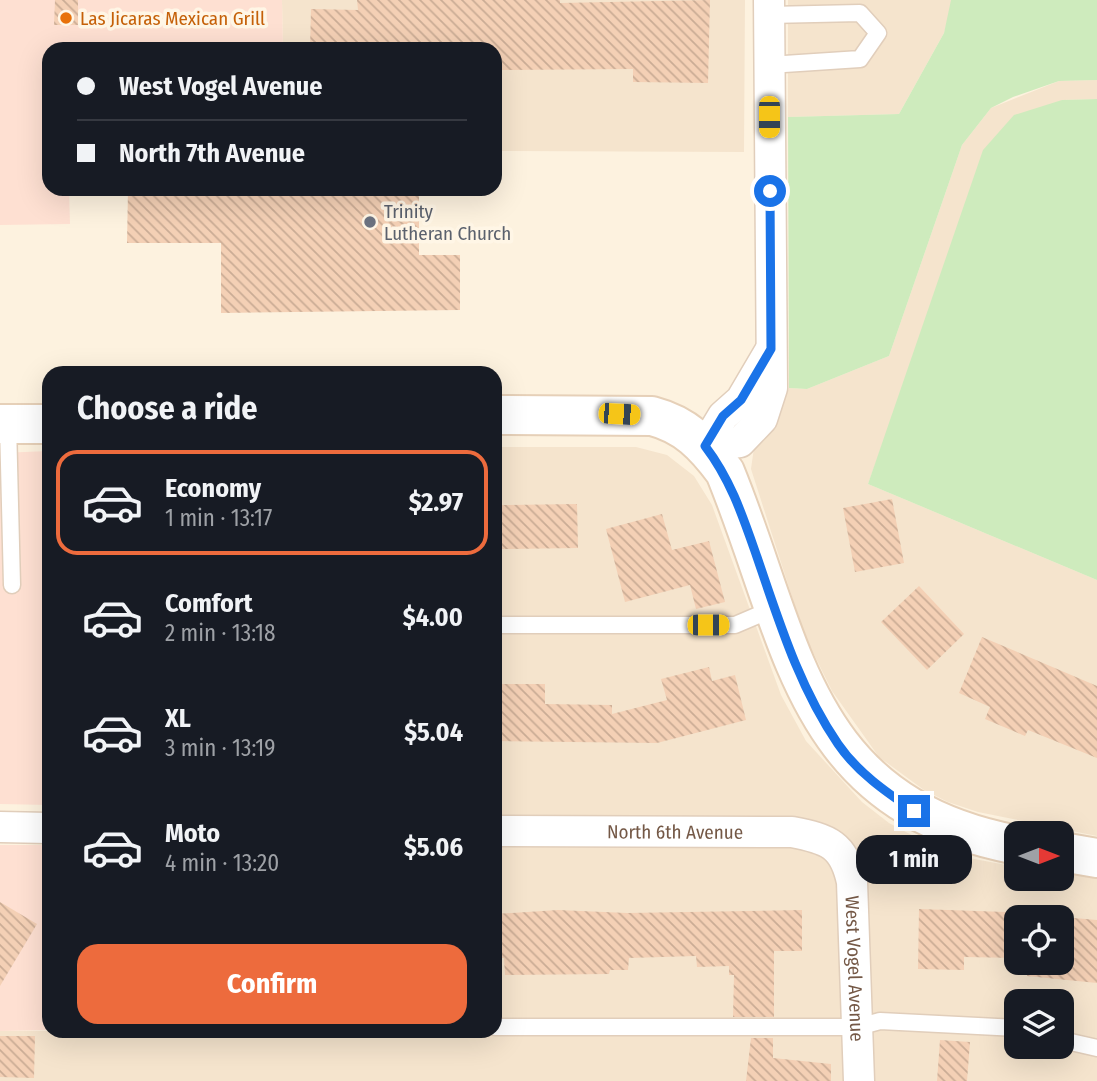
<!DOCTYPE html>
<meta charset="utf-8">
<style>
body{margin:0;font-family:"Fira Sans Condensed",sans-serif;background:#20242c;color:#f1f3f6;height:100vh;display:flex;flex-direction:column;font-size:26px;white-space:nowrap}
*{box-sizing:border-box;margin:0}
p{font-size:23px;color:#9ea1a6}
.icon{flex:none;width:38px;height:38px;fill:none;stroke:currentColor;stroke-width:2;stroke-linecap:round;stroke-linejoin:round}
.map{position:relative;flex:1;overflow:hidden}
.side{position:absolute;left:42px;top:366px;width:460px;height:672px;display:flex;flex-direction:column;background:#171b24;border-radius:21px;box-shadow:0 7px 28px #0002}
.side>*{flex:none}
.banner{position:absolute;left:42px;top:42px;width:460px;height:154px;border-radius:21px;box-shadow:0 7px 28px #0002;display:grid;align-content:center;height:154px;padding:0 35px;background:#171b24}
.needle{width:46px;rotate:90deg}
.buttons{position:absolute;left:1004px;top:821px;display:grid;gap:14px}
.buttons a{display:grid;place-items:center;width:70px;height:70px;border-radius:14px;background:#171b24;box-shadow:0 7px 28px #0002;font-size:35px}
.end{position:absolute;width:32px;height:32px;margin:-16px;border:9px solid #1a73e8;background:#fff;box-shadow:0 0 0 4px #fff}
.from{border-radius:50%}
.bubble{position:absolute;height:49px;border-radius:21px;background:#171b24;box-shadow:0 7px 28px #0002;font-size:23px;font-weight:700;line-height:49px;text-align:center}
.car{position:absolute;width:21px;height:42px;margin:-21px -10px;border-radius:9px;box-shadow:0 0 5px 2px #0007;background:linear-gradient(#f5c518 24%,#345 0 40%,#f5c518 0 76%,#345 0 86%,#f5c518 0)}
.banner b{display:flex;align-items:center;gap:24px;height:66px;font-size:26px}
.banner b+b{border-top:2px solid #363941}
.banner i{width:18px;height:18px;background:#f1f3f6}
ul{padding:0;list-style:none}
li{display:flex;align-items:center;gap:21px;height:105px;margin:0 14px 10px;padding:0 21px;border:4px solid transparent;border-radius:21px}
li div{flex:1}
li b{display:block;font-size:26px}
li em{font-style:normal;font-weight:700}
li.selected{border-color:#ed6b3d}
li>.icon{width:63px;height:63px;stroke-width:1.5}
h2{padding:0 35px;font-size:32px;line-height:84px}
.primary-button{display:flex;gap:14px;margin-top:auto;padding:14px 35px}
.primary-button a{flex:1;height:80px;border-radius:21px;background:#ed6b3d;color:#fff;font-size:28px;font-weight:700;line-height:80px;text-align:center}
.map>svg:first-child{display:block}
.residential{fill:#f5e4cd;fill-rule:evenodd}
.commercial{fill:#fee0d2}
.green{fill:#ceebbd}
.building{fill:url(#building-back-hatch)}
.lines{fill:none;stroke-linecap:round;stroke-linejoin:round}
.lane-casing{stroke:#e1cebb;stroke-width:19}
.street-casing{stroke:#e1cebb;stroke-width:33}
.secondary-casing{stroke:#e6d0b8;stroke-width:42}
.lane{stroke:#fff;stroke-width:16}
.street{stroke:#fff;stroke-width:30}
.secondary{stroke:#fff;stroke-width:38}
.route{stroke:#1a73e8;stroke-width:9}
.food-dot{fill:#e8710a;stroke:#fff6e6;stroke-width:2.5}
.worship-dot{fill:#6b7280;stroke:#fff6e6;stroke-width:2.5}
.labels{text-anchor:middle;stroke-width:7;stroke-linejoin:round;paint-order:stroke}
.food-label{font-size:19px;fill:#c56008;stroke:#fff6e6;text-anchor:start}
.worship-label{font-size:19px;fill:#5b616d;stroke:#fff6e6;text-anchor:start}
.street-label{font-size:19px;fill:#745846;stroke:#fff6e6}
</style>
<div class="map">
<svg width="1097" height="1081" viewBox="0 0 1097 1081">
<defs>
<pattern id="building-back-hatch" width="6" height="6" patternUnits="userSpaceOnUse" patternTransform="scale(1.75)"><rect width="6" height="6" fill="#f4d0b5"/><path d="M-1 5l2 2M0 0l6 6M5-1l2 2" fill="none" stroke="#caac95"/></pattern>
</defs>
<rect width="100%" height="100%" fill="#fdf2df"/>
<g class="residential">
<polygon points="282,0 745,0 744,152 495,151 495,49 283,49"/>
<polygon points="788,0 951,0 951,7 944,33 899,114 788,117"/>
<polygon points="1097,80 1097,99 1062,100 912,363 868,484 1097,580 1097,836 978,812 948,802 924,790 879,757 832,691 804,634 751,469 754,448 778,418 789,388 807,389 889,356 962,145 991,108 1059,81"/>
<path d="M 495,447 L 636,447 L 667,455 L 694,476 L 712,505 L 781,695 L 806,741 L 862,802 L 889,823 L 923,841 L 969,858 L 1017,867 L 1017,878 L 1062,878 L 1062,872 L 1097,879 L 1097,1081 L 0,1081 L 0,1031 L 495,1031 ZM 1017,917 L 1062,917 L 1062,962 L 1017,962 ZM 1017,1001 L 1062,1001 L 1062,1046 L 1017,1046 Z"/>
</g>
<g class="commercial">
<polygon points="0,0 282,0 283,49 49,49 49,189 69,189 70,224 0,225"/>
<polygon points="49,451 49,805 0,804 0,453"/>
<polygon points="0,845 49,845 49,1030 0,1031"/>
</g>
<g class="green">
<polygon points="951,0 1097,0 1097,80 1059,81 1013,97 991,108 962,145 889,356 807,389 789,388 788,117 899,114 944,33"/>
<polygon points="1097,99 1097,580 868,484 983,150 1014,115 1062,100"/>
</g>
<g class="building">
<polygon points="55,0 78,0 78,25 54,25"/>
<polygon points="357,0 560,0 560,3 710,0 708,83 633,82 633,69 495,70 495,49 310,49 311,9 358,10"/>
<polygon points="128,189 419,189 419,255 460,255 460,310 221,313 221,243 127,243"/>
<polygon points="892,499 904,563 855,572 843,508"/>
<polygon points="577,504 578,548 501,549 501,505"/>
<polygon points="662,514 672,550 709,541 725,602 696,609 690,585 625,602 606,529"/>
<polygon points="919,586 964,634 927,670 881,622"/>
<polygon points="982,637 1097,686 1097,758 1028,730 1025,736 985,719 990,707 959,693"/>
<polygon points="709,667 712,681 735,675 746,720 657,743 495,741 495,684 545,684 545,704 612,705 612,714 667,700 661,679"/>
<polygon points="0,902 37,924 0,986"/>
<polygon points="919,909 1006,912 1061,917 1017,917 1017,958 964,957 964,970 918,969"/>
<polygon points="558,910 627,913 802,910 802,951 774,951 774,1017 733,1017 734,975 729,975 729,966 697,967 696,956 629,958 628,970 610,970 609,974 505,975 504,958 495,958 495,914"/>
<polygon points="1062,917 1097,920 1097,983 1027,976 1028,962 1062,962"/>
<polygon points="0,1036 35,1036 34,1078 0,1077"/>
<polygon points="751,1038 773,1038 773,1058 831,1064 831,1081 746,1081"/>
<polygon points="940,1040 970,1042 967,1081 937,1081"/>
</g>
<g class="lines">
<defs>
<g id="lane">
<polyline points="769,15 860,13 878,33 860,59 769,65"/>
<polyline points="8,424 12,585"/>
<polyline points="495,625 735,625 775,608"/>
<polyline points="495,1027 858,1027 880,1021 1017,1028"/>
<polyline points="1062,1040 1097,1048"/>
</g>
<g id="street">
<polyline points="705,446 740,442 762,419 772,388 769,0"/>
<polyline points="705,446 723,416 741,400 771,349"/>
<polyline points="0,827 49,828"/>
<path id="s1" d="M 495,831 L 792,832 C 829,839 844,845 852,882 L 859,1081"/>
</g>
<g id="secondary">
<path d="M 495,415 L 652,416 C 686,425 704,444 725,472 C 795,643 801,804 1017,845"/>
<polyline points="0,424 49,424"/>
<polyline points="1062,852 1097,858"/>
</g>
</defs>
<use href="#lane" class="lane-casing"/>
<use href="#street" class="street-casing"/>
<use href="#secondary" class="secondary-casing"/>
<use href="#lane" class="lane"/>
<use href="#street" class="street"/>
<use href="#secondary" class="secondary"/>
</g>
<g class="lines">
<path class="route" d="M 770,191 L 771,349 L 741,400 L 723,416 L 705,446 C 731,480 743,517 757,557 C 779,621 799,687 838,744 C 857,772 886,792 914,811"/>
</g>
<circle class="food-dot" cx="66" cy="18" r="7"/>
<circle class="worship-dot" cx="370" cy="222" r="7"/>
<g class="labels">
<g class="food-label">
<text x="80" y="25">Las Jicaras Mexican Grill</text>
</g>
<g class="worship-label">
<text x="384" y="218">Trinity<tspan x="384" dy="22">Lutheran Church</tspan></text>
</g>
<g class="street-label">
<text dy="7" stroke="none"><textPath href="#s1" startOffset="180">North 6th Avenue</textPath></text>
<text dy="7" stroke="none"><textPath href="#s1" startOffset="469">West Vogel Avenue</textPath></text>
</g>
</g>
</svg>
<div class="buttons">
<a><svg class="needle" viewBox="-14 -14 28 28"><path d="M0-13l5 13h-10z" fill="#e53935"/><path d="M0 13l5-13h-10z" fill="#9ea1a6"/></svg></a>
<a><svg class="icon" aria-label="locate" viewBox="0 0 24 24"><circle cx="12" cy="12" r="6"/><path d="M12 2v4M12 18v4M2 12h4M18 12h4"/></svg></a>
<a><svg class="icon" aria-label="layers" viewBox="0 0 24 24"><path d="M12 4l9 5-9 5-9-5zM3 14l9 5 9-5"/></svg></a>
</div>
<i class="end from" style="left:770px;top:191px"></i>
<i class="end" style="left:914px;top:811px"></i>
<div class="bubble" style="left:856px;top:835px;width:116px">1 min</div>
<i class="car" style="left:769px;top:117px;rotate:180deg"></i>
<i class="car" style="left:619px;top:414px;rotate:93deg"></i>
<i class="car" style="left:708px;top:625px;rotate:90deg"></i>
<div class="banner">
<b><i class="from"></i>West Vogel Avenue</b>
<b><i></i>North 7th Avenue</b>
</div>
<section class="side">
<h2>Choose a ride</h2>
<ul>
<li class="selected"><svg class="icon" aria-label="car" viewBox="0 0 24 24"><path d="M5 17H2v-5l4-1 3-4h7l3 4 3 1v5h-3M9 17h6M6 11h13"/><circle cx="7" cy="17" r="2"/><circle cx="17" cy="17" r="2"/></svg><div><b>Economy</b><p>1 min · 13:17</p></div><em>$2.97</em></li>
<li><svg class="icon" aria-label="car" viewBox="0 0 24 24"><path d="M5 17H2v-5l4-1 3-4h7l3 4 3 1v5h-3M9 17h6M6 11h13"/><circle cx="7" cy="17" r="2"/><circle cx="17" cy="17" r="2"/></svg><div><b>Comfort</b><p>2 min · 13:18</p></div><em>$4.00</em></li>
<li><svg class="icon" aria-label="car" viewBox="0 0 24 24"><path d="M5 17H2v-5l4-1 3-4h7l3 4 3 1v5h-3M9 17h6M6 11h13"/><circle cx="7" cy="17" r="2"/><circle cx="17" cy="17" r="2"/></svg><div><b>XL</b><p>3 min · 13:19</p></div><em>$5.04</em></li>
<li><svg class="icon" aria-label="car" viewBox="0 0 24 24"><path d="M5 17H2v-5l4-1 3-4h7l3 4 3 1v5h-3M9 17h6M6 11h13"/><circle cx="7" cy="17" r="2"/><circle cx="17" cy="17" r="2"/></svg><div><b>Moto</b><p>4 min · 13:20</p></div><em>$5.06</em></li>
</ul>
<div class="primary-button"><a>Confirm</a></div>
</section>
</div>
